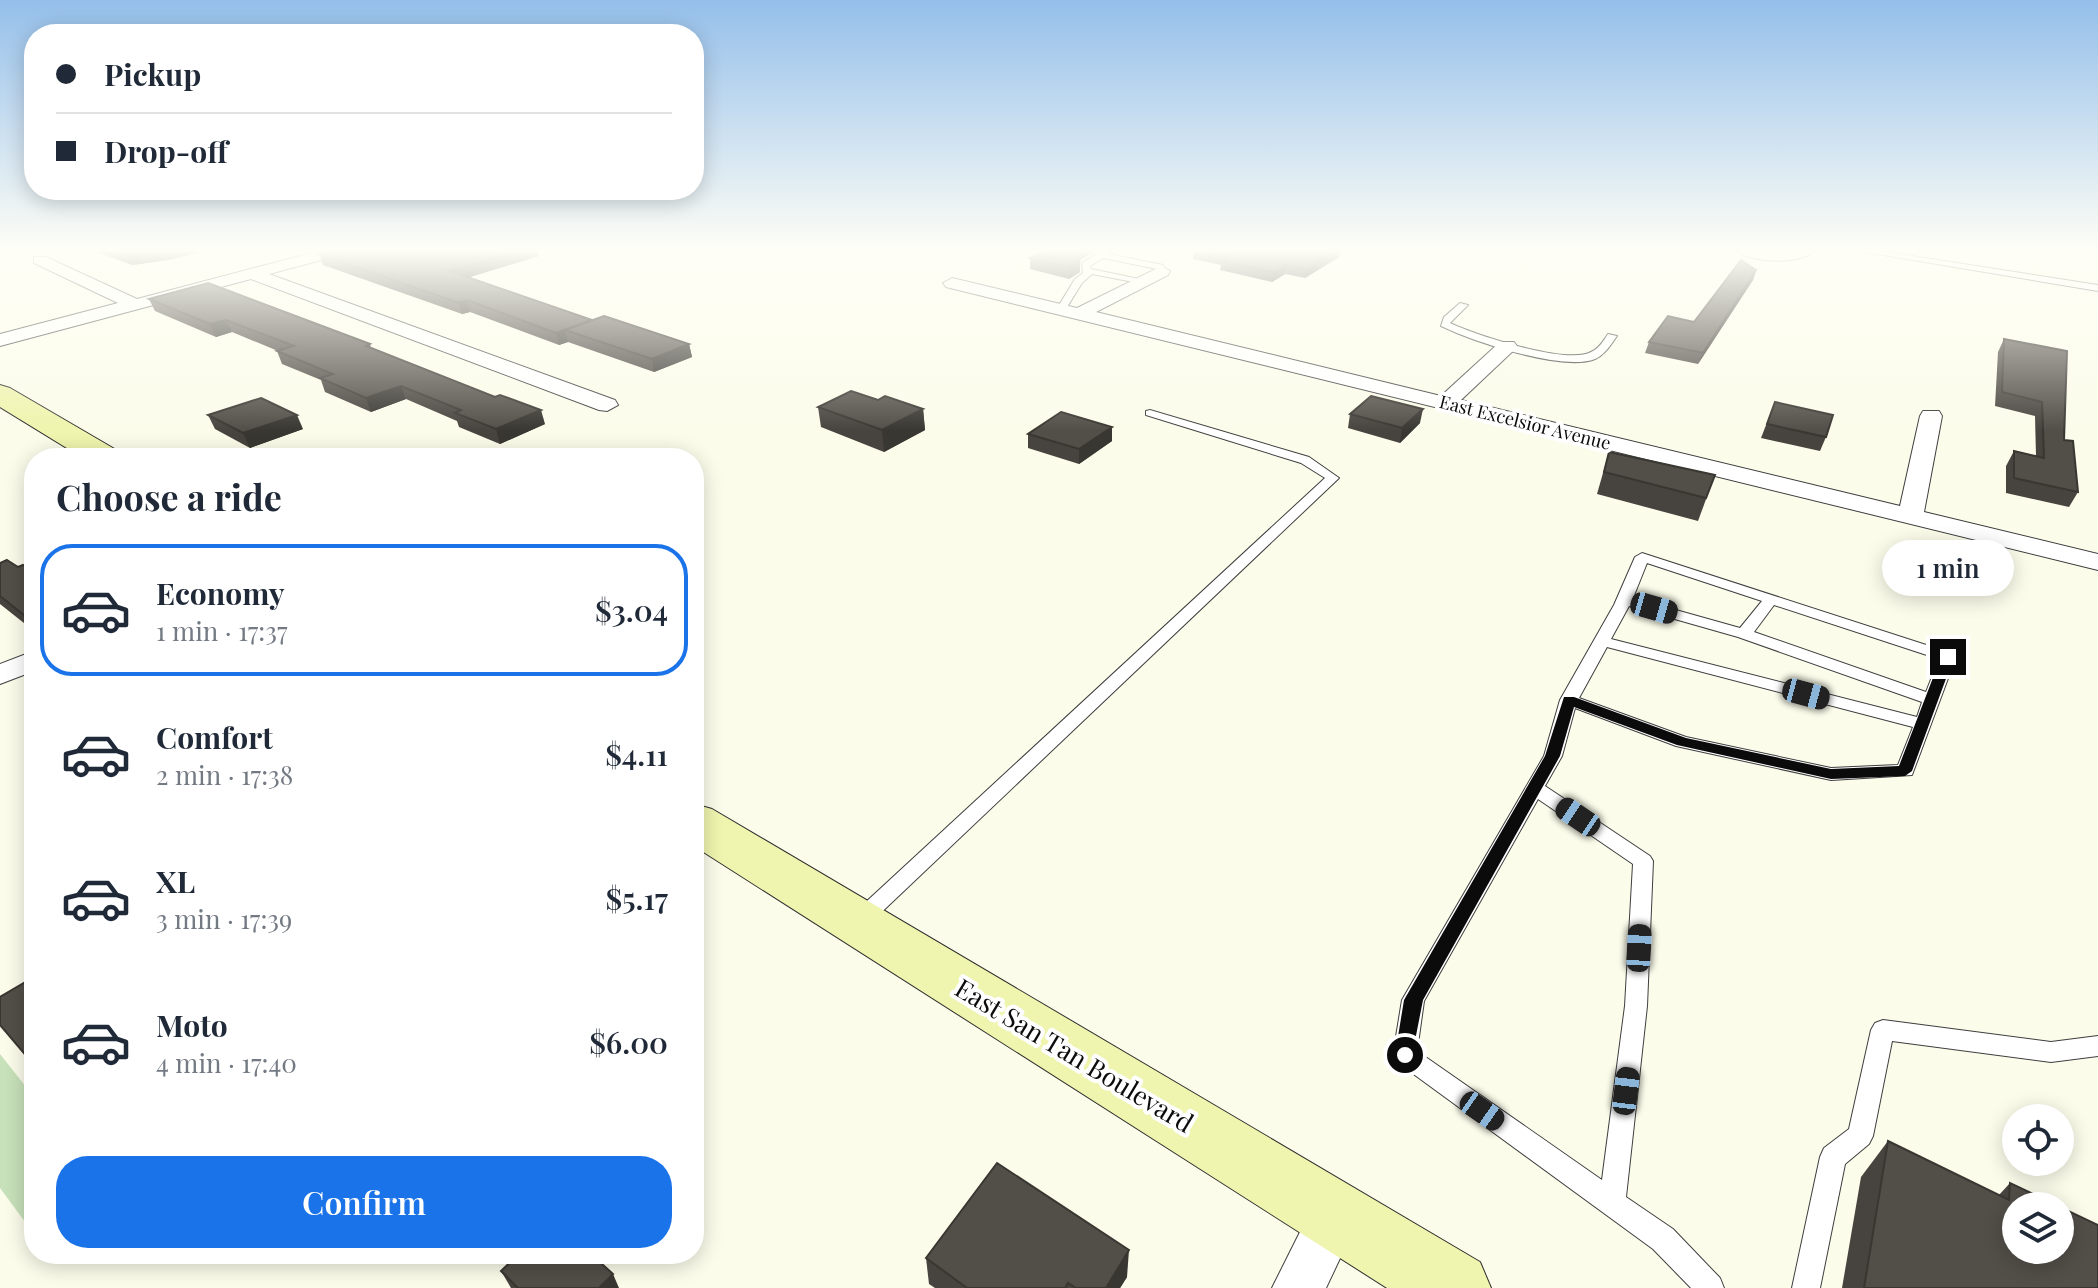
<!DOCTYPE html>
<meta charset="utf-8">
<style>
body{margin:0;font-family:"Playfair Display",serif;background:#f2f2f3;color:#1f2937;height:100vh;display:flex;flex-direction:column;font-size:30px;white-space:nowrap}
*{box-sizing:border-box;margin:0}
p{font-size:26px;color:#747a83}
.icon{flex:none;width:44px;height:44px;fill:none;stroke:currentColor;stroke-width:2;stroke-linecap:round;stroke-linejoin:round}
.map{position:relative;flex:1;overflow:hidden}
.details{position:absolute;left:24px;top:448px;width:680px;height:816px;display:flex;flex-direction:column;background:#fff;border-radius:32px;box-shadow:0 4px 20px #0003}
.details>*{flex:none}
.banner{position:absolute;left:24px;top:24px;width:680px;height:176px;border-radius:32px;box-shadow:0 4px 20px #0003;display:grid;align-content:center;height:176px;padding:0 32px;background:#fff}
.tools{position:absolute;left:2002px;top:1104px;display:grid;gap:16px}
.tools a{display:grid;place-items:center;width:72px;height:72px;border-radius:50%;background:#fff;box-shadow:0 4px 20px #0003;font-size:40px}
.end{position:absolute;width:36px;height:36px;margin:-18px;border:10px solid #0b0b0b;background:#fff;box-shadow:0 0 0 4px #fff}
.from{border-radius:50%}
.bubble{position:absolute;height:56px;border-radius:28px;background:#fff;box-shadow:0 4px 20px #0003;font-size:26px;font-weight:600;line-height:56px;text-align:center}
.car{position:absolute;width:24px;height:48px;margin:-24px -12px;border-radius:10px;box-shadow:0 0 6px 2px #0007;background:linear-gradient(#222 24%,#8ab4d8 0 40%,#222 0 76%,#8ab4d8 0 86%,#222 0)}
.banner b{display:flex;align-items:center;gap:28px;height:76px;font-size:30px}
.banner b+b{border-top:2px solid #e0e1e3}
.banner i{width:20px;height:20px;background:#1f2937}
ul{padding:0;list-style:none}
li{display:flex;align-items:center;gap:24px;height:132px;margin:0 16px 12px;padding:0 16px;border:4px solid transparent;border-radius:32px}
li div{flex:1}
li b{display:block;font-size:30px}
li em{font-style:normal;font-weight:600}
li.on{border-color:#1a73e8}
li>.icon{width:72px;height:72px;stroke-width:1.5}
h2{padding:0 32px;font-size:36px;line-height:96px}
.primary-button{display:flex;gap:16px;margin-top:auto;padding:16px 32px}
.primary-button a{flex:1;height:92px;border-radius:32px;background:#1a73e8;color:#fff;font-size:32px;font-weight:600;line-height:92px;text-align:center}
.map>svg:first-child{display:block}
.green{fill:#c7e1ba}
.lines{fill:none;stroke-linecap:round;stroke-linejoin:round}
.lane-casing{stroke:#3e3e3e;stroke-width:2}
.street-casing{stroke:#3e3e3e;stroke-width:2}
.secondary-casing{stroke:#2d2d2d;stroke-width:2}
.lane{fill:#fff;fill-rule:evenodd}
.street{fill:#fff;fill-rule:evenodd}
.secondary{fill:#eff4ae;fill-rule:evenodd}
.wall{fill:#47433e}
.shaded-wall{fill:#393732}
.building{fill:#524e48;stroke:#393732;stroke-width:2}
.route{fill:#0b0b0b}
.labels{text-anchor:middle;stroke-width:8;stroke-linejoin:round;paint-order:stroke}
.far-street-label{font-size:18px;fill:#0b0b0b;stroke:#fff}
.near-street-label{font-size:26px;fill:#0b0b0b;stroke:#fff}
</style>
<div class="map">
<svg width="2098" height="1288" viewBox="0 0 2098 1288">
<rect width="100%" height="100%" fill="#fcfceb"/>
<polygon class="green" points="0,1054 34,1097 34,1234 0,1188"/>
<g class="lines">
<defs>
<g id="lane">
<polygon points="1101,251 1111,251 1109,254 1163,265 1166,271 1162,274 1157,269 1103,258 1090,266 1091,269 1149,281 1144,284 1092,274 1082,283 1064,312 1058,312 1056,310 1075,279 1083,273 1082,263"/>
<polygon points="1859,251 1880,251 2098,285 2098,291"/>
<path d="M 1460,303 L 1468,305 L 1450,323 C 1475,335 1567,365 1591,352 C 1599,349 1604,340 1608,334 L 1617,336 C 1611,344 1605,355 1595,359 C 1563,372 1472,341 1441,326 L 1444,317 Z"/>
<polygon points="1150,410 1309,457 1339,478 868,925 861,927 854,925 850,919 854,913 1325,478 1301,463 1146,415 1146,411"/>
<path d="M 1642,553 L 1954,654 L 1956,657 L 1912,775 L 1831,780 L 1676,746 L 1575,708 L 1562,756 L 1545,786 L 1650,856 L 1653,861 L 1647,1006 L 1626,1197 L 1673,1229 L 1720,1278 L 1724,1288 L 1691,1288 L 1653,1249 L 1397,1062 L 1393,1055 L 1402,1000 L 1544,756 L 1560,700 L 1614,605 L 1635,557 ZM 1647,563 L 1762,601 L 1740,628 L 1633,598 ZM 1774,605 L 1939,659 L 1926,692 L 1754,632 ZM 1629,606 L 1738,637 L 1922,702 L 1917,717 L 1611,639 ZM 1607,647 L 1913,727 L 1898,765 L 1831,768 L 1686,737 L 1579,698 ZM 1538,799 L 1633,864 L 1625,1006 L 1602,1180 L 1417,1051 L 1424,1001 Z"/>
<polygon points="1883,1020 2051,1042 2098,1036 2098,1056 2051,1062 1892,1041 1873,1136 1869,1144 1845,1164 1820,1288 1792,1288 1820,1157 1824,1148 1849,1129 1871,1030 1875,1023"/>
</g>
<g id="street">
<polygon points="319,251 346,251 344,254 269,274 615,400 618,405 607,411 599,410 251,279 0,346 0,334 118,303 34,263 34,257 46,257 137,299"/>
<path d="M 1737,251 L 1814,251 C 1799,265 1752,263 1737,251 Z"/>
<polygon points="1162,266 1170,271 1168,275 1096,312 1441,396 1500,342 1514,342 1517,346 1514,350 1461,400 1900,506 1920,416 1923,411 1939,411 1942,416 1924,512 2098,554 2098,570 946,287 943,283 952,278 1077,308"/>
<polygon points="34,651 34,671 0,684 0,664"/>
<polygon points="1335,1191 1353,1198 1360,1216 1326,1288 1272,1288 1317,1198"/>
</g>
<g id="secondary">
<polygon points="0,385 10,388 118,451 122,458 83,458 0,407"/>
<polygon points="694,804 712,809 1480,1262 1491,1288 1387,1288 694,846"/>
</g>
</defs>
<use href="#lane" class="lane-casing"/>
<use href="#street" class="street-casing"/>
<use href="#secondary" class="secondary-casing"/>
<use href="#lane" class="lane"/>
<use href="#street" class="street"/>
<use href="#secondary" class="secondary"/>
</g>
<g class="wall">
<polygon points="94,251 205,251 168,260 132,265"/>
<polygon points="330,251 537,251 539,256 469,277 593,320 689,344 692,357 654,372 568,342 559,345 470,312 462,314 323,265 319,254"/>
<polygon points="1194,251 1340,251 1339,257 1305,278 1285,274 1272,282 1220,270 1221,265 1193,259"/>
<polygon points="1030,258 1080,260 1080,272 1069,279 1030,269"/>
<polygon points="1756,270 1753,280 1698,364 1645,353 1649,342 1694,322"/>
<polygon points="149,299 370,344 371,348 545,424 500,444 459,427 457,421 406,399 371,412 325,392 321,380 282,364 277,351 278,351 232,332 216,337 155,311"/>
<polygon points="2004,339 2064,440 2078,492 2069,507 2006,493 2006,466 2014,451 2036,456 2035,416 1995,406 1998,352"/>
<polygon points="878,400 923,409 925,430 884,452 821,427 818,407"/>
<polygon points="1775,402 1826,437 1820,451 1761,438"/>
<polygon points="1350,414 1420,423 1400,443 1348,428"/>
<polygon points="208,415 303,429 250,448 215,429"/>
<polygon points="1112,427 1112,441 1079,464 1028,448 1028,434"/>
<polygon points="1609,452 1715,475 1698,521 1597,494"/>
<polygon points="0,563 18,567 34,573 34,631 0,604"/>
<polygon points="1888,1141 1999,1195 2010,1183 2098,1288 1842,1288 1861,1177"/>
<polygon points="926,1258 1127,1277 1120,1288 935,1288 929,1284"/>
<polygon points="501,1271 619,1288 511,1288"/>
</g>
<g class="shaded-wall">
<polygon points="153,251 205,251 168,260 132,265 127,255"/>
<polygon points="516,251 537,251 539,256 454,282 450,271"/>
<polygon points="1080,251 1095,251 1080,260 1080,272 1069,279 1069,267"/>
<polygon points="1336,251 1340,251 1339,257 1305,278 1306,269"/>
<polygon points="1286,265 1285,274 1272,282 1274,272"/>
<polygon points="1756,270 1753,280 1698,364 1703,353"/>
<polygon points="467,300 470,312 462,314 459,303"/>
<polygon points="226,320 232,332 216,337 210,324"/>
<polygon points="565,330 568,342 559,345 556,333"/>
<polygon points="689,344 692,357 654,372 652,359"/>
<polygon points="401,386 406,399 371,412 366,398"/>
<polygon points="923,409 925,430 884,452 882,430"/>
<polygon points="1423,409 1420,423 1400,443 1402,428"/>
<polygon points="541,410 545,424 500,444 496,429"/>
<polygon points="297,415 303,429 250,448 243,433"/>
<polygon points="1112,427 1112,441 1079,464 1079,449"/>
<polygon points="34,611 34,630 24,615"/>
<polygon points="1129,1250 1127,1277 1120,1288 1106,1288"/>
<polygon points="613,1274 619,1288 599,1288"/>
</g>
<g class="building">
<polygon points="118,251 153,251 127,255"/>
<polygon points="330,251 516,251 450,271 592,320 556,333 467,300 459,303 319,254"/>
<polygon points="1045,251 1080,251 1080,260 1069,267 1030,258"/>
<polygon points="1200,251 1336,251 1306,269 1286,265 1274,272 1221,261 1228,257"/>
<polygon points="1741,260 1756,270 1703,353 1649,342 1668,316 1694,322"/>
<polygon points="208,283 370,344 366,346 495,397 500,395 541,410 496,429 455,413 461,410 401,386 366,398 320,378 333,374 277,351 294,346 226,320 210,324 149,299"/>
<polygon points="604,316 689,344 652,359 565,330"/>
<polygon points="2004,339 2067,351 2064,440 2073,441 2078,492 2014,478 2014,451 2044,458 2042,402 2002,392"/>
<polygon points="851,391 878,400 885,396 923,409 882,430 818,407"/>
<polygon points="1371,396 1423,409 1402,428 1350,414"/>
<polygon points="261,398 297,415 243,433 208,415"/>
<polygon points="1775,402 1833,415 1826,437 1767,424"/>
<polygon points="1061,412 1112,427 1079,449 1028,434"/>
<polygon points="1609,452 1715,475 1706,498 1604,472"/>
<polygon points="7,560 18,567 23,565 34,573 34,611 24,615 0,596 0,563"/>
<polygon points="34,977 34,1065 0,1025 0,997"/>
<polygon points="1888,1141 2009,1200 2010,1183 2059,1206 2016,1206 2016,1250 2060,1250 2060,1207 2098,1225 2098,1288 1864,1288"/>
<polygon points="997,1163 1129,1250 1106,1288 1076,1288 1068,1283 1065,1288 967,1288 926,1258"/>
<polygon points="519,1254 591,1254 613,1274 599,1288 518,1288 501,1271"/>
</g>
<linearGradient id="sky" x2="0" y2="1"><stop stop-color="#94bfea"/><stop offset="0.58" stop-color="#fefef6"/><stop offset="1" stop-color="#fefef6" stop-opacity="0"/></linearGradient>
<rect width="2098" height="431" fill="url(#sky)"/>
<polygon class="route" points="1948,653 1954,657 1912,771 1905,776 1831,779 1677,745 1574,707 1560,756 1423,1000 1411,1061 1405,1064 1398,1061 1395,1055 1404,1000 1545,756 1564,697 1574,697 1686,738 1831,769 1899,766 1941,657"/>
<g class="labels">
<g class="far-street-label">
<text transform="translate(1525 423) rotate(14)" y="6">East Excelsior Avenue</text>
</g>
<g class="near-street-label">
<text transform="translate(1074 1056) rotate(31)" y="9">East San Tan Boulevard</text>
</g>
</g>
</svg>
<div class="tools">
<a><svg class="icon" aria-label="locate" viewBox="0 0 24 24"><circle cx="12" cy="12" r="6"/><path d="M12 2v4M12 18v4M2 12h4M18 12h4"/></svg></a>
<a><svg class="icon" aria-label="layers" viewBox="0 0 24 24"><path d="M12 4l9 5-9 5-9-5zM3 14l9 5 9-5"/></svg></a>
</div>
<i class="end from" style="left:1405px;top:1055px"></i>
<i class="end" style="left:1948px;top:657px"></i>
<div class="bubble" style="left:1882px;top:540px;width:132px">1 min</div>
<i class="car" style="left:1654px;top:608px;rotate:106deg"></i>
<i class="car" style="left:1806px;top:694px;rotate:105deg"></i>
<i class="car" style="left:1578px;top:817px;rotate:304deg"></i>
<i class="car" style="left:1639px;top:948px;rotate:3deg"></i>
<i class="car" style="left:1626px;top:1091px;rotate:7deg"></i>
<i class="car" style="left:1482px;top:1111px;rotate:125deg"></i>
<div class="banner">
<b><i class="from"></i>Pickup</b>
<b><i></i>Drop-off</b>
</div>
<section class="details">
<h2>Choose a ride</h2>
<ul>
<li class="on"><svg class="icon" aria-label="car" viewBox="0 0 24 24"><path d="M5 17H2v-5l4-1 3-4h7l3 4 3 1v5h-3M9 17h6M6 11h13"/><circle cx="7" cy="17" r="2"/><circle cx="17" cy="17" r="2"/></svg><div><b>Economy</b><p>1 min · 17:37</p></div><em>$3.04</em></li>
<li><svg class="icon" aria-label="car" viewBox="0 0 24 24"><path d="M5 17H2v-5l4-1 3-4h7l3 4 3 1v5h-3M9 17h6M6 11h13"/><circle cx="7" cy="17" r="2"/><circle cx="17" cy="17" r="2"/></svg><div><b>Comfort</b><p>2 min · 17:38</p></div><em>$4.11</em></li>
<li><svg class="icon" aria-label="car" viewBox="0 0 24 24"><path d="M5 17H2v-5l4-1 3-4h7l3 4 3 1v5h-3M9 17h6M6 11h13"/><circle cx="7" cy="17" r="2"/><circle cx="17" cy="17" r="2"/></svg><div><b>XL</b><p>3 min · 17:39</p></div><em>$5.17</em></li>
<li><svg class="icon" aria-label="car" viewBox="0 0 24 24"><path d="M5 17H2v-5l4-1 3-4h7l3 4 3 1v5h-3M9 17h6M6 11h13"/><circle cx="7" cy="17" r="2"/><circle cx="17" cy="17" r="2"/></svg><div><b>Moto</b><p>4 min · 17:40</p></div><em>$6.00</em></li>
</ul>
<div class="primary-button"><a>Confirm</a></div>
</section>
</div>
